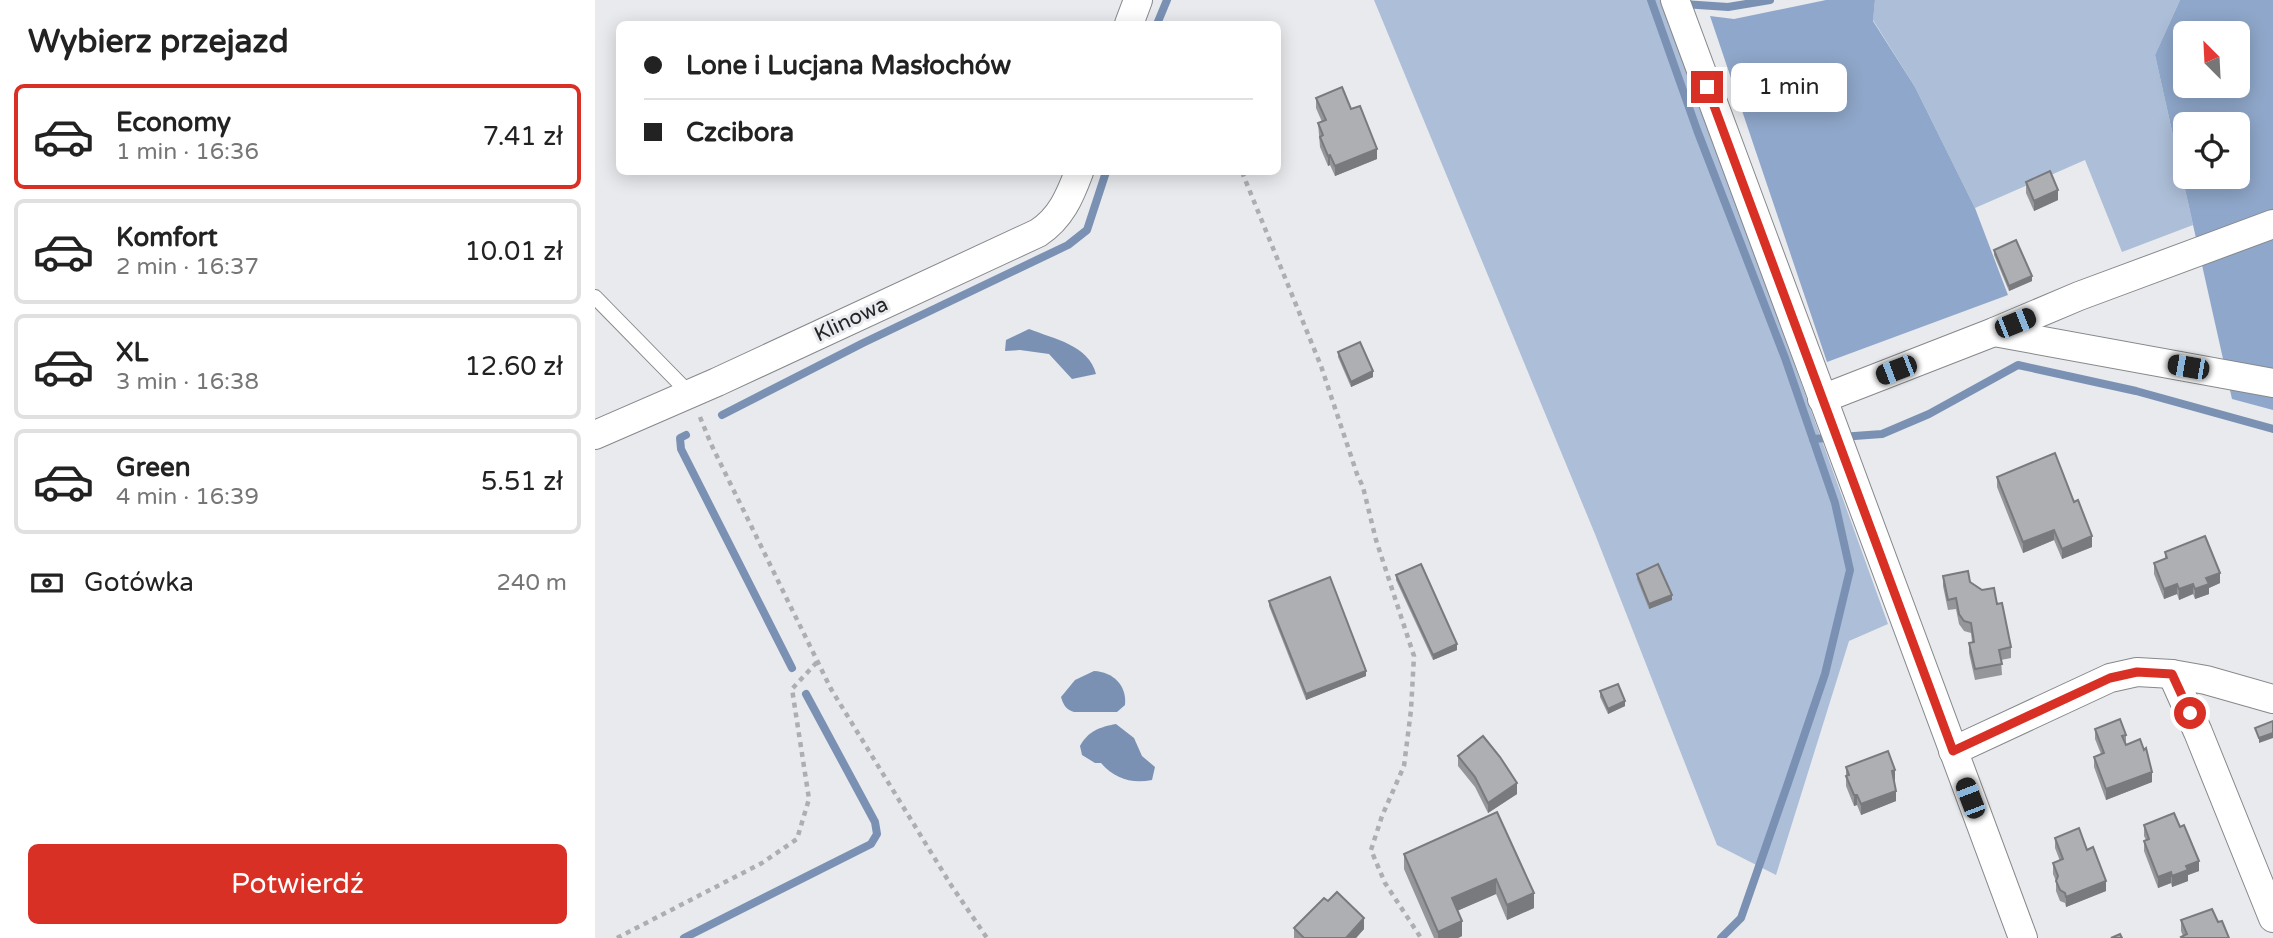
<!DOCTYPE html>
<html lang="pl">
<meta charset="utf-8">
<style>
body{margin:0;font-family:"Varela Round",sans-serif;background:#f6f6f6;color:#222;height:100vh;display:flex;flex-direction:column;font-size:26px;white-space:nowrap}
*{box-sizing:border-box;margin:0}
p{font-size:23px;color:#767676}
.icon{flex:none;width:38px;height:38px;fill:none;stroke:currentColor;stroke-width:2;stroke-linecap:round;stroke-linejoin:round}
.map{position:relative;flex:1;overflow:hidden}
.panel{display:flex;flex-direction:column;background:#fff;width:595px}
.panel>*{flex:none}
.banner{position:absolute;left:21px;top:21px;width:665px;height:154px;border-radius:10px;box-shadow:0 4px 18px #0003;display:grid;align-content:center;height:154px;padding:0 28px;background:#fff}
.needle{width:46px;rotate:336deg}
.fabs{position:absolute;left:1578px;top:21px;display:grid;gap:14px}
.fabs a{display:grid;place-items:center;width:77px;height:77px;border-radius:10px;background:#fff;box-shadow:0 4px 18px #0003;font-size:35px}
.end{position:absolute;width:32px;height:32px;margin:-16px;border:9px solid #d93025;background:#fff;box-shadow:0 0 0 4px #fff}
.from{border-radius:50%}
.bubble{position:absolute;height:49px;border-radius:10px;background:#fff;box-shadow:0 4px 18px #0003;font-size:23px;font-weight:600;line-height:49px;text-align:center}
.car{position:absolute;width:21px;height:42px;margin:-21px -10px;border-radius:9px;box-shadow:0 0 5px 2px #0007;background:linear-gradient(#222 24%,#8ab4d8 0 40%,#222 0 76%,#8ab4d8 0 86%,#222 0)}
.banner b{display:flex;align-items:center;gap:24px;height:66px;font-size:26px}
.banner b+b{border-top:2px solid #e0e0e0}
.banner i{width:18px;height:18px;background:#222}
ul{padding:0;list-style:none}
li{display:flex;align-items:center;gap:21px;height:105px;margin:0 14px 10px;padding:0 14px;border:4px solid #e0e0e0;border-radius:10px}
li div{flex:1}
li b{display:block;font-size:26px}
li em{font-style:normal;font-weight:600}
li.current{border-color:#d93025}
li>.icon{width:63px;height:63px;stroke-width:1.5}
h2{padding:0 28px;font-size:32px;line-height:84px}
.pay{display:flex;align-items:center;gap:18px;height:77px;padding:0 28px;font-size:26px}
.pay p{margin-inline-start:auto}
.primary-button{display:flex;gap:14px;margin-top:auto;padding:14px 28px}
.primary-button a{flex:1;height:80px;border-radius:10px;background:#d93025;color:#fff;font-size:28px;font-weight:600;line-height:80px;text-align:center}
main{display:flex;flex:1;min-height:0}
.map>svg:first-child{display:block}
.green{fill:#adbed8}
.forest{fill:#8fa7ca;fill-rule:evenodd}
.water{fill:#7a91b4}
.lines{fill:none;stroke-linecap:round;stroke-linejoin:round}
.stream{stroke:#7a91b4;stroke-width:8}
.lane-casing{stroke:#86888b;stroke-width:16}
.street-casing{stroke:#86888b;stroke-width:30}
.path{stroke:#adaeb1;stroke-width:4.5;stroke-dasharray:5 5;stroke-linecap:butt}
.lane{stroke:#fff;stroke-width:14}
.street{stroke:#fff;stroke-width:28}
.wall{fill:#959699}
.shaded-wall{fill:#797a7d}
.building{fill:#adafb2;stroke:#797a7d;stroke-width:2}
.route{stroke:#d93025;stroke-width:9}
.labels{text-anchor:middle;stroke-width:6;stroke-linejoin:round;paint-order:stroke}
.street-label{font-size:21px;fill:#242526;stroke:#e8eaed}
</style>
<main>
<section class="panel">
<h2>Wybierz przejazd</h2>
<ul>
<li class="current"><svg class="icon" aria-label="car" viewBox="0 0 24 24"><path d="M5 17H2v-5l4-1 3-4h7l3 4 3 1v5h-3M9 17h6M6 11h13"/><circle cx="7" cy="17" r="2"/><circle cx="17" cy="17" r="2"/></svg><div><b>Economy</b><p>1 min · 16:36</p></div><em>7.41 zł</em></li>
<li><svg class="icon" aria-label="car" viewBox="0 0 24 24"><path d="M5 17H2v-5l4-1 3-4h7l3 4 3 1v5h-3M9 17h6M6 11h13"/><circle cx="7" cy="17" r="2"/><circle cx="17" cy="17" r="2"/></svg><div><b>Komfort</b><p>2 min · 16:37</p></div><em>10.01 zł</em></li>
<li><svg class="icon" aria-label="car" viewBox="0 0 24 24"><path d="M5 17H2v-5l4-1 3-4h7l3 4 3 1v5h-3M9 17h6M6 11h13"/><circle cx="7" cy="17" r="2"/><circle cx="17" cy="17" r="2"/></svg><div><b>XL</b><p>3 min · 16:38</p></div><em>12.60 zł</em></li>
<li><svg class="icon" aria-label="car" viewBox="0 0 24 24"><path d="M5 17H2v-5l4-1 3-4h7l3 4 3 1v5h-3M9 17h6M6 11h13"/><circle cx="7" cy="17" r="2"/><circle cx="17" cy="17" r="2"/></svg><div><b>Green</b><p>4 min · 16:39</p></div><em>5.51 zł</em></li>
</ul>
<div class="pay"><svg class="icon" aria-label="cash" viewBox="0 0 24 24"><path d="M3 7h18v10H3z"/><circle cx="12" cy="12" r="2"/></svg>Gotówka<p>240 m</p></div>
<div class="primary-button"><a>Potwierdź</a></div>
</section>
<div class="map">
<svg width="1678" height="938" viewBox="0 0 1678 938">
<rect width="100%" height="100%" fill="#e8eaed"/>
<g class="green">
<polygon points="779,0 1068,0 1293,624 1254,641 1181,875 1122,845 1000,534"/>
<polygon points="1280,0 1585,0 1560,55 1598,225 1527,252 1490,160 1380,208 1320,87 1278,20"/>
</g>
<g class="forest">
<polygon points="1231,0 1280,0 1278,21 1320,87 1380,208 1413,295 1232,362 1115,16 1139,19"/>
<path d="M 1585,0 L 1678,0 L 1678,410 L 1637,399 L 1560,55 ZM 1591,33 L 1643,33 L 1643,86 L 1591,86 ZM 1591,124 L 1643,124 L 1643,177 L 1591,177 Z"/>
</g>
<g class="water">
<path d="M 434,329 C 459,339 494,345 501,374 L 477,379 L 454,354 L 425,350 L 410,351 L 411,340 Z"/>
<path d="M 499,671 C 518,672 532,685 530,705 L 522,712 L 479,712 C 471,710 468,704 466,697 L 480,680 Z"/>
<path d="M 521,724 L 539,738 L 547,756 L 560,767 L 557,780 C 537,784 520,779 506,763 L 500,763 L 487,755 L 485,746 C 493,731 505,727 521,724 Z"/>
</g>
<g class="lines">
<g class="stream">
<polyline points="1056,0 1102,130 1190,358 1240,503 1255,570 1230,674 1193,783 1146,918 1126,938"/>
<polyline points="1088,4 1133,7 1175,0"/>
<polyline points="562,24 572,0"/>
<polyline points="127,415 268,343 473,245 492,230 511,172"/>
<polyline points="91,435 85,438 86,449 197,668"/>
<polyline points="1218,439 1287,434 1334,414 1423,365 1541,391 1678,429"/>
<polyline points="89,938 276,844 282,834 280,822 211,694"/>
</g>
<defs>
<polyline id="lane" points="0,297 95,394"/>
<g id="street">
<polyline points="1080,0 1428,938"/>
<polyline points="534,24 543,0"/>
<polyline points="1399,332 1678,383"/>
<polyline points="1227,399 1399,332 1484,296 1678,224"/>
<path d="M 0,435 L 122,382 L 443,233 C 466,218 475,196 484,172"/>
<polyline points="1577,674 1603,732 1678,918"/>
<polyline points="1358,751 1515,678 1542,672 1577,674 1611,680 1678,699"/>
</g>
</defs>
<use href="#lane" class="lane-casing"/>
<use href="#street" class="street-casing"/>
<g class="path">
<polyline points="647,172 726,366 762,474 768,487 781,540 819,656 816,710 809,766 787,816 776,850 790,883 826,938"/>
<polyline points="105,417 116,444 236,689 356,885 392,938"/>
<polyline points="22,938 167,863 202,839 214,799 197,689 222,662"/>
</g>
<use href="#lane" class="lane"/>
<use href="#street" class="street"/>
</g>
<g class="wall">
<polygon points="721,98 756,109 782,159 740,176 735,165 733,166 725,147 723,123 727,122 721,108"/>
<polygon points="1431,182 1463,200 1439,211 1431,193"/>
<polygon points="1399,250 1437,281 1414,291 1399,255"/>
<polygon points="743,352 778,377 756,387 743,357"/>
<polygon points="1402,477 1497,547 1467,559 1459,540 1428,553 1402,487"/>
<polygon points="1570,552 1625,583 1614,588 1614,594 1600,599 1598,594 1584,600 1582,594 1569,599 1559,574 1559,563 1570,559"/>
<polygon points="1042,574 1077,600 1054,609 1042,579"/>
<polygon points="801,575 862,650 838,660 801,580"/>
<polygon points="1348,576 1375,582 1402,604 1416,647 1416,658 1406,660 1407,675 1380,680 1374,653 1374,643 1377,642 1376,633 1369,631 1364,624 1361,609 1353,610 1348,586"/>
<polygon points="674,601 771,676 711,700 674,606"/>
<polygon points="1005,691 1030,706 1013,714 1005,697"/>
<polygon points="1500,729 1531,735 1531,745 1557,782 1511,800 1499,767 1499,757 1506,754 1500,739"/>
<polygon points="863,756 922,794 893,813 880,787 863,766"/>
<polygon points="1251,767 1300,780 1299,781 1301,801 1266,815 1262,805 1259,806 1251,786"/>
<polygon points="902,812 939,908 912,920 901,894 862,911 867,936 863,938 839,938 809,869 809,854"/>
<polygon points="1549,825 1604,871 1593,875 1593,881 1577,887 1576,883 1563,888 1549,851 1549,841 1551,840 1549,836"/>
<polygon points="1460,838 1492,850 1511,891 1471,907 1470,903 1465,901 1461,891 1461,881 1458,874 1458,863 1465,861 1460,848"/>
<polygon points="1586,920 1623,922 1588,936 1586,931"/>
<polygon points="699,928 769,929 761,938 699,938"/>
</g>
<g class="shaded-wall">
<polygon points="782,149 782,159 740,176 740,166"/>
<polygon points="735,155 735,165 733,166 733,156"/>
<polygon points="1463,190 1463,200 1439,211 1439,201"/>
<polygon points="1437,276 1437,281 1414,291 1414,286"/>
<polygon points="778,371 778,377 756,387 756,382"/>
<polygon points="1459,530 1459,540 1428,553 1428,542"/>
<polygon points="1497,536 1497,547 1467,559 1467,549"/>
<polygon points="1625,573 1625,583 1614,588 1614,594 1600,599 1600,589 1611,578"/>
<polygon points="1582,584 1582,594 1569,599 1569,589"/>
<polygon points="1598,584 1598,594 1584,600 1584,589"/>
<polygon points="1077,595 1077,600 1054,609 1054,604"/>
<polygon points="862,644 862,650 838,660 838,655"/>
<polygon points="771,671 771,676 711,700 711,694"/>
<polygon points="1030,701 1030,706 1013,714 1013,709"/>
<polygon points="1678,733 1678,738 1664,743 1664,738"/>
<polygon points="1300,770 1300,780 1297,782 1297,771"/>
<polygon points="1557,772 1557,782 1511,800 1511,789"/>
<polygon points="922,783 922,794 893,813 893,803"/>
<polygon points="1301,791 1301,801 1266,815 1266,804"/>
<polygon points="1259,795 1262,795 1262,805 1259,806"/>
<polygon points="1604,861 1604,871 1593,875 1593,881 1577,887 1577,876 1591,866"/>
<polygon points="1576,872 1576,883 1563,888 1563,877"/>
<polygon points="901,879 901,894 857,913 857,898"/>
<polygon points="1511,881 1511,891 1471,907 1471,897"/>
<polygon points="939,893 939,908 912,920 912,905"/>
<polygon points="769,918 769,929 761,938 751,938"/>
<polygon points="867,921 867,936 863,938 843,938 843,932"/>
</g>
<g class="building">
<polygon points="747,87 756,109 765,106 782,149 740,166 735,155 733,156 725,137 728,135 723,123 731,120 721,98"/>
<polygon points="1455,171 1463,190 1439,201 1431,182"/>
<polygon points="1421,240 1437,276 1414,286 1399,250"/>
<polygon points="765,342 778,371 756,382 743,352"/>
<polygon points="1460,453 1479,502 1483,500 1497,536 1467,549 1459,530 1428,542 1402,477"/>
<polygon points="1610,536 1625,573 1611,578 1614,584 1600,589 1598,584 1584,589 1582,584 1569,589 1559,563 1572,558 1570,552"/>
<polygon points="826,564 862,644 838,655 801,575"/>
<polygon points="1063,564 1077,595 1054,604 1042,574"/>
<polygon points="1373,571 1375,582 1387,590 1399,588 1402,604 1407,603 1416,647 1404,650 1407,664 1380,669 1374,643 1379,642 1376,623 1369,621 1364,614 1361,598 1353,600 1348,576"/>
<polygon points="735,577 771,671 711,694 674,601"/>
<polygon points="1023,684 1030,701 1013,709 1005,691"/>
<polygon points="1525,719 1531,735 1527,736 1531,745 1545,739 1549,750 1551,748 1557,772 1511,789 1499,757 1509,753 1500,729"/>
<polygon points="1678,721 1678,733 1664,738 1660,728"/>
<polygon points="888,736 905,757 922,783 893,803 880,777 863,756"/>
<polygon points="1293,751 1300,770 1297,771 1301,791 1266,804 1262,795 1259,795 1251,776 1254,775 1251,767"/>
<polygon points="902,812 939,893 912,905 901,879 857,898 867,921 843,932 809,854"/>
<polygon points="1579,813 1585,827 1589,825 1604,861 1591,866 1593,870 1577,876 1576,872 1563,877 1549,841 1554,839 1549,825"/>
<polygon points="1484,828 1492,850 1498,847 1511,881 1471,897 1470,893 1465,890 1461,881 1463,876 1458,863 1468,859 1460,838"/>
<polygon points="742,892 769,918 751,938 709,938 699,928 729,898 733,901"/>
<polygon points="1617,909 1623,922 1627,921 1634,938 1587,938 1586,937 1592,934 1586,920"/>
<polygon points="1525,934 1527,938 1516,938"/>
</g>
<g class="lines">
<polyline class="route" points="1112,87 1358,751 1515,678 1542,672 1577,674 1595,713"/>
</g>
<g class="labels">
<g class="street-label">
<text transform="translate(256 319) rotate(-25)" y="7">Klinowa</text>
</g>
</g>
</svg>
<div class="fabs">
<a><svg class="needle" viewBox="-14 -14 28 28"><path d="M0-13l5 13h-10z" fill="#e53935"/><path d="M0 13l5-13h-10z" fill="#767676"/></svg></a>
<a><svg class="icon" aria-label="locate" viewBox="0 0 24 24"><circle cx="12" cy="12" r="6"/><path d="M12 2v4M12 18v4M2 12h4M18 12h4"/></svg></a>
</div>
<i class="end from" style="left:1595px;top:713px"></i>
<i class="end" style="left:1112px;top:87px"></i>
<div class="bubble" style="left:1136px;top:63px;width:116px">1 min</div>
<i class="car" style="left:1420px;top:323px;rotate:68deg"></i>
<i class="car" style="left:1593px;top:367px;rotate:280deg"></i>
<i class="car" style="left:1301px;top:370px;rotate:249deg"></i>
<i class="car" style="left:1375px;top:798px;rotate:339deg"></i>
<div class="banner">
<b><i class="from"></i>Lone i Lucjana Masłochów</b>
<b><i></i>Czcibora</b>
</div>
</div>
</main>
